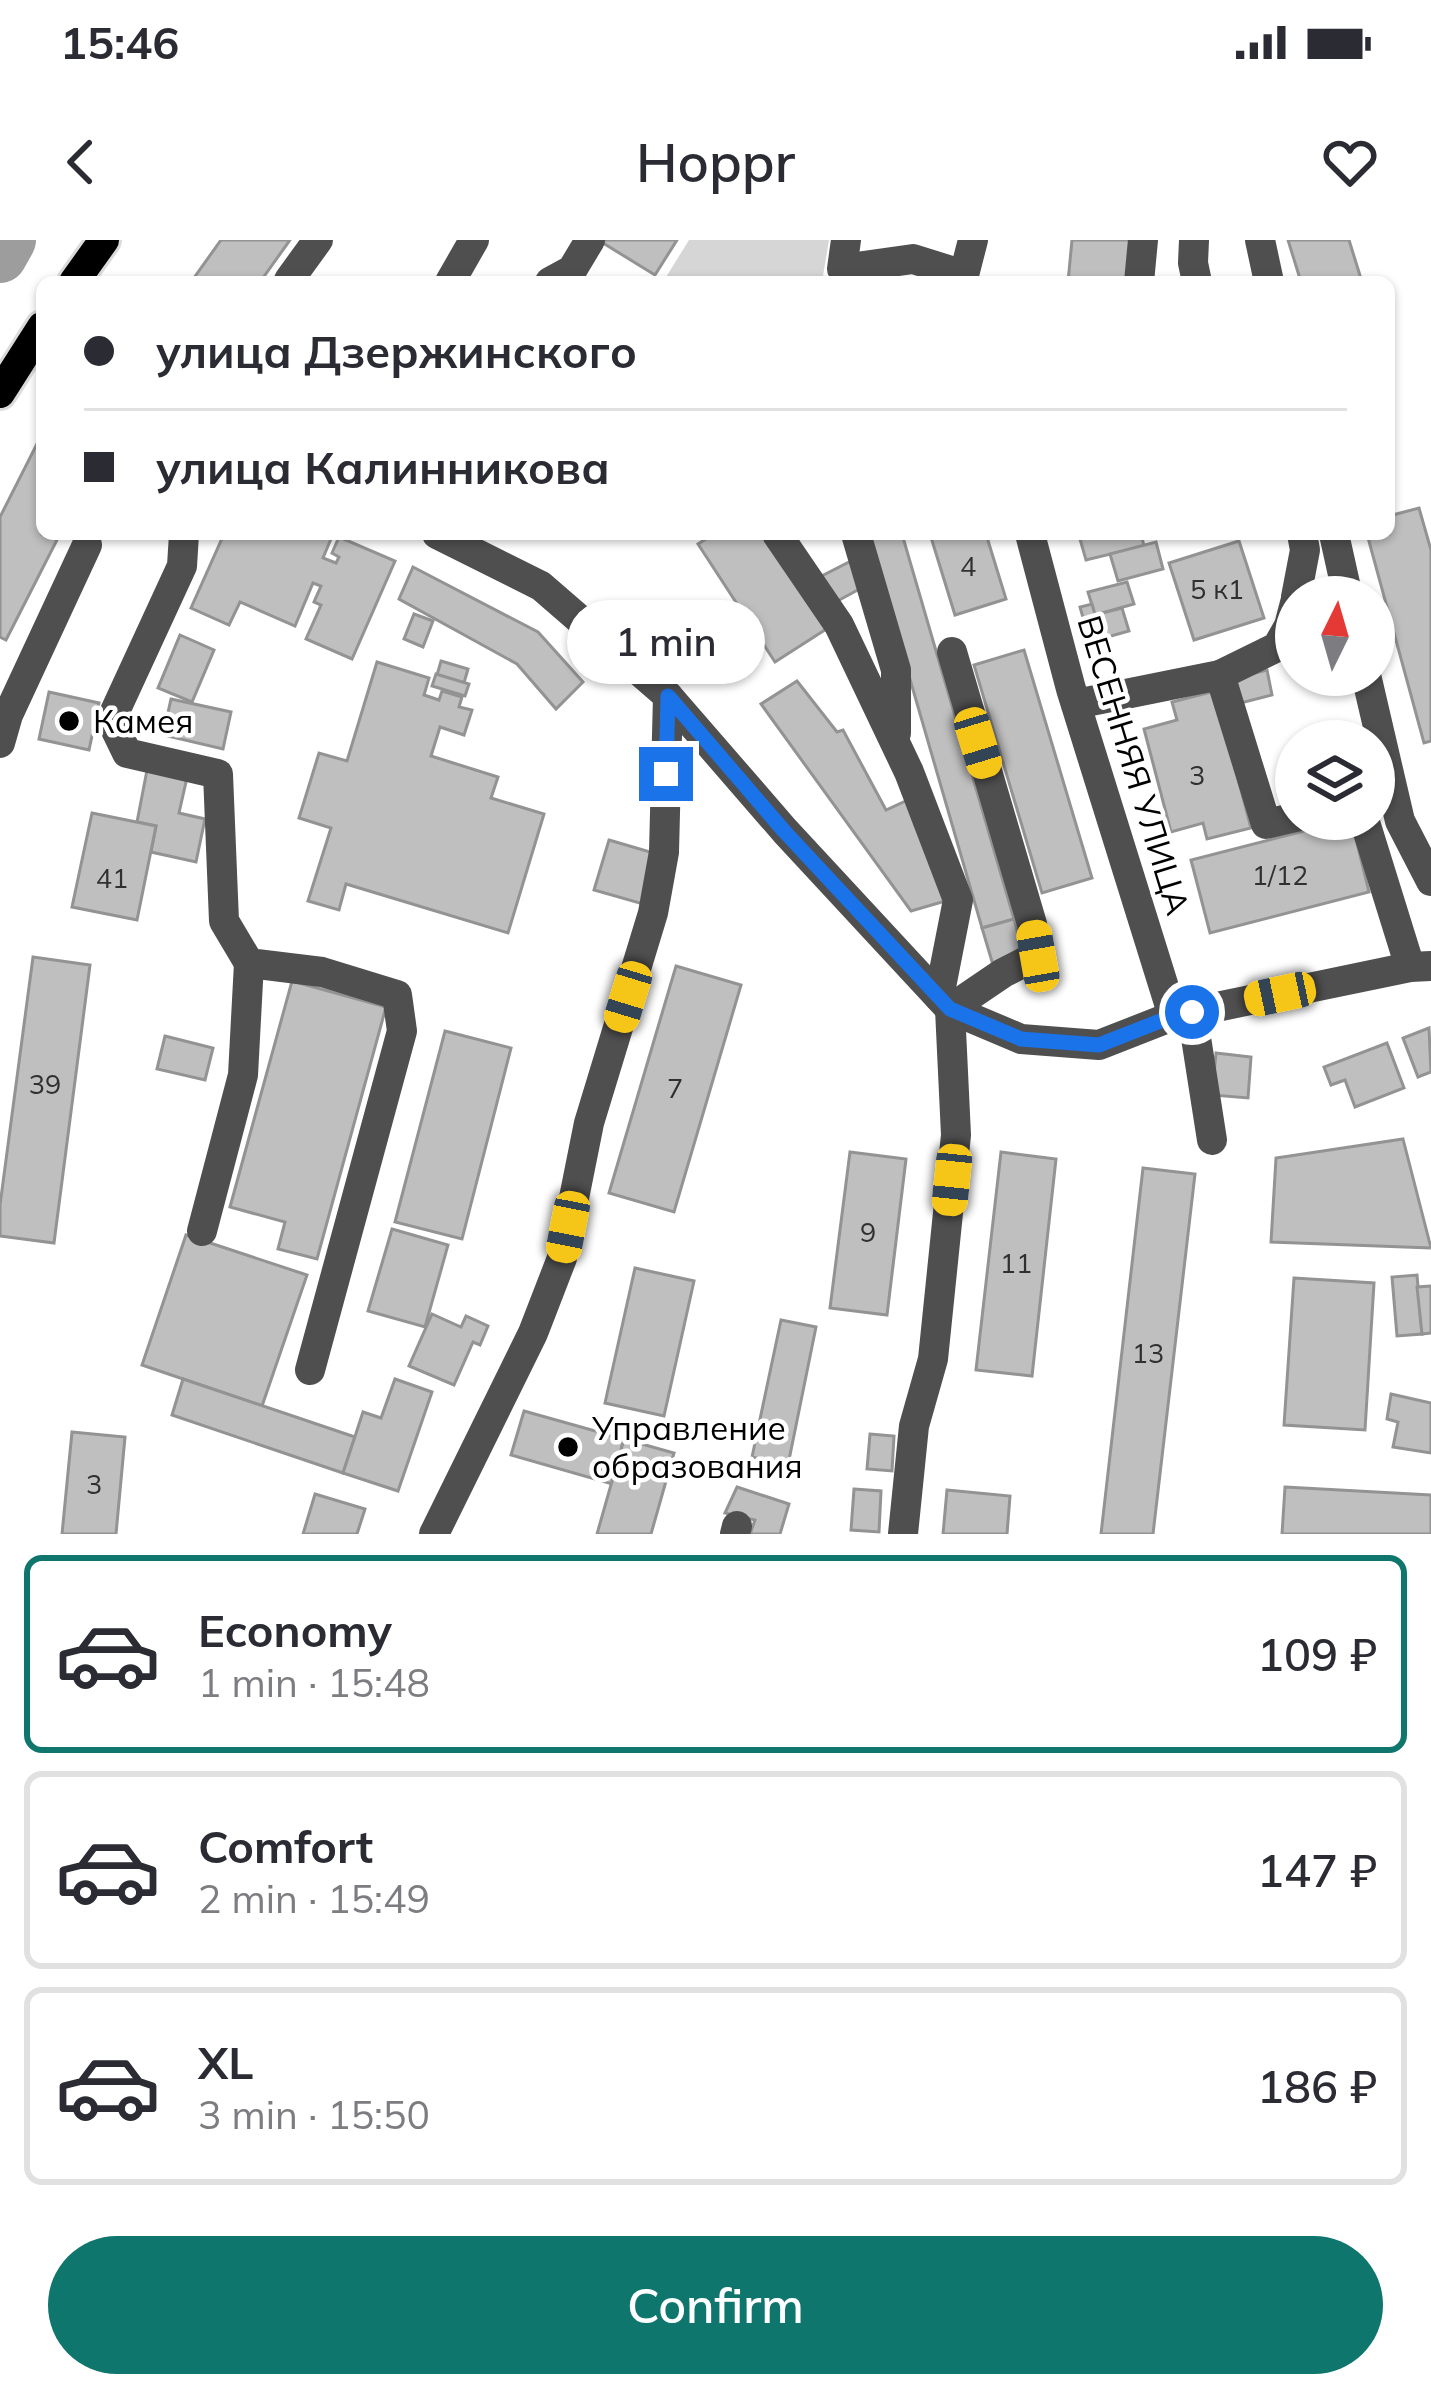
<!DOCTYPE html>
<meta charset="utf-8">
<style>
body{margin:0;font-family:Mulish,sans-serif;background:#f2f2f3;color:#2b2b33;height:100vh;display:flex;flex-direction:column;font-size:45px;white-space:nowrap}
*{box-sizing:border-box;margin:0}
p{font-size:39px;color:#7c7c81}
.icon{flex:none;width:66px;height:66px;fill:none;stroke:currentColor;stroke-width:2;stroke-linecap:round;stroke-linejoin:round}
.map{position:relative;height:1294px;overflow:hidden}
.side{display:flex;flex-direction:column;background:#fff;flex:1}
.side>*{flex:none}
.hud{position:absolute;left:36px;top:36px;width:1359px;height:264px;border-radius:18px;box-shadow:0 3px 9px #0004;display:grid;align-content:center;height:264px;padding:0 48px;background:#fff}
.needle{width:78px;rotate:5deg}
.fabs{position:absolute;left:1275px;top:336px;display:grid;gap:24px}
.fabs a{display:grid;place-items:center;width:120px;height:120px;border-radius:50%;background:#fff;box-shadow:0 3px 9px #0004;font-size:60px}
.end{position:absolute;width:54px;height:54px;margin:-27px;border:15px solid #1a73e8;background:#fff;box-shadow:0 0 0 6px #fff}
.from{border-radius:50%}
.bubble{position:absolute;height:84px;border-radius:42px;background:#fff;box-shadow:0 3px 9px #0004;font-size:39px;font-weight:600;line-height:84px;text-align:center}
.car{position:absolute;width:36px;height:72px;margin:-36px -18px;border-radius:15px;box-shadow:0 0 9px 3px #0007;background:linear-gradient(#f5c518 24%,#345 0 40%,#f5c518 0 76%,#345 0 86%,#f5c518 0)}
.hud b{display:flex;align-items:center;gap:42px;height:114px;font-size:45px}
.hud b+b{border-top:3px solid #e1e1e2}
.hud i{width:30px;height:30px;background:#2b2b33}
ul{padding:21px 0 0;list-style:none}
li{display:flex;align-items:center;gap:36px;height:198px;margin:0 24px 18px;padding:0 24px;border:6px solid #e1e1e2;border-radius:18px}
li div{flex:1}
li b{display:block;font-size:45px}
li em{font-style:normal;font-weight:600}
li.current{border-color:#0f766e}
li>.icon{width:108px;height:108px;stroke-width:1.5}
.primary-button{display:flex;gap:24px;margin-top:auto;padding:24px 48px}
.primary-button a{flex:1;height:138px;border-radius:72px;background:#0f766e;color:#fff;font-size:48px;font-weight:600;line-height:138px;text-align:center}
.status{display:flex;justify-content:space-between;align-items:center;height:84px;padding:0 60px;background:#fff;direction:ltr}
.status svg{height:33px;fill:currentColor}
header{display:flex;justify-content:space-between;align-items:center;height:156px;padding:0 48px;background:#fff;font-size:54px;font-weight:600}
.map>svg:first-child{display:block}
.green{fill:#d6d6d6}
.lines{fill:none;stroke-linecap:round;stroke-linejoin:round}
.river{stroke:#9d9d9d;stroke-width:54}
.building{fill:#bfbfbf;stroke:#939393;stroke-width:3}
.major-casing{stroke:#dbdbdb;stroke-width:36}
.minor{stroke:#4f4f4f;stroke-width:30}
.major{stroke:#000;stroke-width:30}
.route{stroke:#1a73e8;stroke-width:15}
.poi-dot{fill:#000;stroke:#fff;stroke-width:4.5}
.labels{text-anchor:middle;stroke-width:9;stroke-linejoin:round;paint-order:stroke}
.number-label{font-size:27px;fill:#303030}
.poi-label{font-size:33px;fill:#000;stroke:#fff;text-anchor:start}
.street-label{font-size:33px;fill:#000;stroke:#fff}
</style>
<div class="status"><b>15:46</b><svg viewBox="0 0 49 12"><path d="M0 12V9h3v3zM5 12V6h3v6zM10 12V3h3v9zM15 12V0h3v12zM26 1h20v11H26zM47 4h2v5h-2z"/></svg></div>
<header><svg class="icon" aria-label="back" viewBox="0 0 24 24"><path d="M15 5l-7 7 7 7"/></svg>Hoppr<svg class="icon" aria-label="heart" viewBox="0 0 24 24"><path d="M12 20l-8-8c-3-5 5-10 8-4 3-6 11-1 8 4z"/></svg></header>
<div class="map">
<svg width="1431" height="1294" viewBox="0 0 1431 1294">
<rect width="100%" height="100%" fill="#fff"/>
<polygon class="green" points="689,0 829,0 822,42 663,42"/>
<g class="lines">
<polyline class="river" points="0,16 9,0"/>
</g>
<g class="building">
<polygon points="221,0 290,0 260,42 191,42"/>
<polygon points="605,0 677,0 655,35 603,3"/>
<polygon points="1072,0 1131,0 1128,42 1068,42"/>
<polygon points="1288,0 1349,0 1362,42 1301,42"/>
<polygon points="42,194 42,294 60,294 6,400 0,397 0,277"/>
<polygon points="1419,268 1431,310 1431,501 1424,503 1367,294 1389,294 1389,276"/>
<polygon points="224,294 333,294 323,318 336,323 339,317 332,313 339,297 395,321 352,419 306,399 321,365 314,362 321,346 313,343 295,386 240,362 229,385 191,368"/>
<polygon points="714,294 771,294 831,386 775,422 698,304"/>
<polygon points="868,294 902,294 1014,679 982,688"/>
<polygon points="930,294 986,294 1006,359 955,375"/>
<polygon points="1101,294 1141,294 1144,306 1086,320 1080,299"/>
<polygon points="1239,301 1264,378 1194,400 1169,323"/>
<polygon points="1156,302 1163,329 1118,341 1110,314"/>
<polygon points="853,320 867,345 830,365 816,339"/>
<polygon points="413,327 538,392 583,442 556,469 517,424 399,359"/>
<polygon points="1127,342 1134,364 1095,375 1088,352"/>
<polygon points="1092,364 1095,375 1122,368 1129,391 1090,402 1080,367"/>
<polygon points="414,374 433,381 423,407 404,399"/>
<polygon points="180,395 214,410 192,462 158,448"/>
<polygon points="1024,410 1092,638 1042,653 974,425"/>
<polygon points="441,421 468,429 464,443 437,435"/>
<polygon points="377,422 429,438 424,455 439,460 442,451 462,457 459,467 472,470 464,495 440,487 431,516 498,537 491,558 544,574 508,693 346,644 339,670 308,661 331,588 299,578 319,513 347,521"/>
<polygon points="1267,430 1272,455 1237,464 1231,439"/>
<polygon points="436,434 469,444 465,456 432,446"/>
<polygon points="797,441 837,492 843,490 886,570 910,559 949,660 911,671 761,464"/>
<polygon points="1215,451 1251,588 1207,599 1203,583 1171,592 1144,489 1177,480 1172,462"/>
<polygon points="49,452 99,463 89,510 39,499"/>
<polygon points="171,459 231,472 223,509 163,495"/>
<polygon points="148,525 188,533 179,573 205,579 196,622 151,612 156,586 137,582"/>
<polygon points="92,573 156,586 137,680 72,667"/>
<polygon points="1351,579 1369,652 1210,693 1191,620"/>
<polygon points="609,600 657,614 643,664 594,650"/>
<polygon points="1014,679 1024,716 993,725 982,688"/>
<polygon points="33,717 90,725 54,1003 0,996 0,965"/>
<polygon points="676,726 741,745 674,972 609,953"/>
<polygon points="292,741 386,767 317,1019 278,1009 285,982 230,967"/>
<polygon points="1429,788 1431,832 1418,837 1403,798"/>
<polygon points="445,791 511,808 462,999 395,982"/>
<polygon points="165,796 213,808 205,840 157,829"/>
<polygon points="1387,803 1404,848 1355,867 1345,840 1331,845 1324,827"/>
<polygon points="1216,813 1251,817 1248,858 1212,855"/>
<polygon points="1403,899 1431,1008 1271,1002 1276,918"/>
<polygon points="850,912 906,919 887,1075 830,1068"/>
<polygon points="1001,912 1056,919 1032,1136 976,1130"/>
<polygon points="1143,928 1195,934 1153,1294 1101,1294"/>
<polygon points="392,989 448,1005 425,1087 368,1071"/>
<polygon points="186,995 307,1035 262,1166 142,1125"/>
<polygon points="635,1028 694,1041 664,1176 605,1163"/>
<polygon points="1417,1035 1422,1094 1397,1096 1392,1037"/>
<polygon points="1294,1038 1374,1043 1365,1190 1284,1185"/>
<polygon points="1431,1046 1431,1093 1422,1094 1417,1047"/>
<polygon points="432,1074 461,1087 466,1076 488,1086 480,1105 473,1102 454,1145 409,1126"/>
<polygon points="781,1080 816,1087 788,1225 752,1217"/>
<polygon points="183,1139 355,1197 343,1233 172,1175"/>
<polygon points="395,1139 432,1152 398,1251 343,1233 363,1172 381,1178"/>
<polygon points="1391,1154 1431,1163 1431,1213 1393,1207 1398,1182 1387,1179"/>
<polygon points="524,1171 624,1199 612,1244 511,1215"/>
<polygon points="72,1192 125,1197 116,1294 62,1294"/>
<polygon points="870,1194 894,1196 892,1231 867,1229"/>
<polygon points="624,1199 674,1213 651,1294 597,1294"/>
<polygon points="737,1247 789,1264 780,1294 750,1294 755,1280 725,1273"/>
<polygon points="1285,1247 1431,1255 1431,1294 1282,1294"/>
<polygon points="854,1249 881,1251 879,1292 851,1290"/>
<polygon points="947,1250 1010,1256 1007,1294 943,1294"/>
<polygon points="315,1254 365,1269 357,1294 303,1294"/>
</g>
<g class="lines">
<defs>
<g id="major">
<polyline points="74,42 104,0"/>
<polyline points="0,153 42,87"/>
</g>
</defs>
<use href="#major" class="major-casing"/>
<g class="minor">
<polyline points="846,0 842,29 913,19 964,35"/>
<polyline points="1194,0 1193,23 1197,42"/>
<polyline points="1260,0 1269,42"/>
<polyline points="289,40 318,0"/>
<polyline points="450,42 474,0"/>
<polyline points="550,42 572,30 590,0"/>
<polyline points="965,42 964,35 973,0"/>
<polyline points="1139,42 1143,0"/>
<polyline points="184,294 182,326 111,480 127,513 218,534 224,681 249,723 322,732 397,755 402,791 310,1130"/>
<polyline points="437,294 541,346 668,456 785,591 950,769 1021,799 1099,805 1173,776 1410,727 1431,726"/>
<polyline points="777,294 839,385 909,532 958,660 939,757"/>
<polyline points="856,294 896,430 896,493"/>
<polyline points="1030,294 1071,449 1173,776"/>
<polyline points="1334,294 1348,357"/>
<polyline points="1296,357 1305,310 1302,294"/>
<polyline points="1220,435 1277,407 1289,386 1296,359"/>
<polyline points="1366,435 1400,581 1431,641"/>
<polyline points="1076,464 1220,435 1266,584 1296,577"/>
<polyline points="0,503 8,475 87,305"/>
<polyline points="1364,579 1410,727"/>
<polyline points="1192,772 1212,900"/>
<polyline points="202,991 243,835 249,723"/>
<polyline points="434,1294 533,1093 562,1018 589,883 653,673 664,612 668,456"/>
<polyline points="735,1294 737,1286"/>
<polyline points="903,1294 914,1186 933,1119 956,895 950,769 1003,733 1038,715 1032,684 952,412"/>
</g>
<use href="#major" class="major"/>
</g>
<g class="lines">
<polyline class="route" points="666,534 668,456 784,591 950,769 1021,799 1099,805 1173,776 1192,772"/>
</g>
<g class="poi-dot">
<circle cx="69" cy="481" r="12"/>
<circle cx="568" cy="1207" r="12"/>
</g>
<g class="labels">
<g class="number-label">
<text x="968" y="336">4</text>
<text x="1217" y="359">5 к1</text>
<text x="1197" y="545">3</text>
<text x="1280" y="645">1/12</text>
<text x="112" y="648">41</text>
<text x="45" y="854">39</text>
<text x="675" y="858">7</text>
<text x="868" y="1002">9</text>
<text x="1016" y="1033">11</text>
<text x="1148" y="1123">13</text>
<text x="94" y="1254">3</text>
</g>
<g class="poi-label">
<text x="93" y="493">Камея</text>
<text x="592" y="1200">Управление<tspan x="592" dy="38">образования</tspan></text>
</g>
<g class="street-label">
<text transform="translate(1134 525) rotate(73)" y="12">ВЕСЕННЯЯ УЛИЦА</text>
</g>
</g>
</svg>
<div class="fabs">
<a><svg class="needle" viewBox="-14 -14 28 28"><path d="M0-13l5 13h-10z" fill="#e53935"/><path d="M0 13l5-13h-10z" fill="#7c7c81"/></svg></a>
<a><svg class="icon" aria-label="layers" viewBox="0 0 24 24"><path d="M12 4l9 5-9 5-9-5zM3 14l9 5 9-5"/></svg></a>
</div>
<i class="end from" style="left:1192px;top:772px"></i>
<i class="end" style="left:666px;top:534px"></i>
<div class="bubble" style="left:567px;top:360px;width:198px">1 min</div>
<i class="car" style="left:978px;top:503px;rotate:163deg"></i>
<i class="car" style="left:1038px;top:716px;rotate:350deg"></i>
<i class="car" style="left:1280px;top:754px;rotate:258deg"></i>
<i class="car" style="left:628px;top:757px;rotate:197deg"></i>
<i class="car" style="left:952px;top:940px;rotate:186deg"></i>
<i class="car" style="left:568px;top:987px;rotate:191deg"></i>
<div class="hud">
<b><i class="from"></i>улица Дзержинского</b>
<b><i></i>улица Калинникова</b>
</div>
</div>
<section class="side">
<ul>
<li class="current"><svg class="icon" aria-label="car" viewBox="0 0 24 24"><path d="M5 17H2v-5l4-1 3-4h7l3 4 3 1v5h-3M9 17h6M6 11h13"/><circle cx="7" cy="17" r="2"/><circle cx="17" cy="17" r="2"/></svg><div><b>Economy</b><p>1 min · 15:48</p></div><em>109 ₽</em></li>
<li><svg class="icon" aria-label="car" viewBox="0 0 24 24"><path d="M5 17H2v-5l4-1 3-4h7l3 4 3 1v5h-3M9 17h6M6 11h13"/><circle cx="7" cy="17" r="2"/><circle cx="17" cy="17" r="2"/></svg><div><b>Comfort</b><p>2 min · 15:49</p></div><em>147 ₽</em></li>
<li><svg class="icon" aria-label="car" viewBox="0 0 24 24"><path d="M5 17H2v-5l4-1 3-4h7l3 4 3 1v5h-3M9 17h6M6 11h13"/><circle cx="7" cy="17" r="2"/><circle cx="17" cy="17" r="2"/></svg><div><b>XL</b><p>3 min · 15:50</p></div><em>186 ₽</em></li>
</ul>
<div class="primary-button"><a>Confirm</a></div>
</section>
